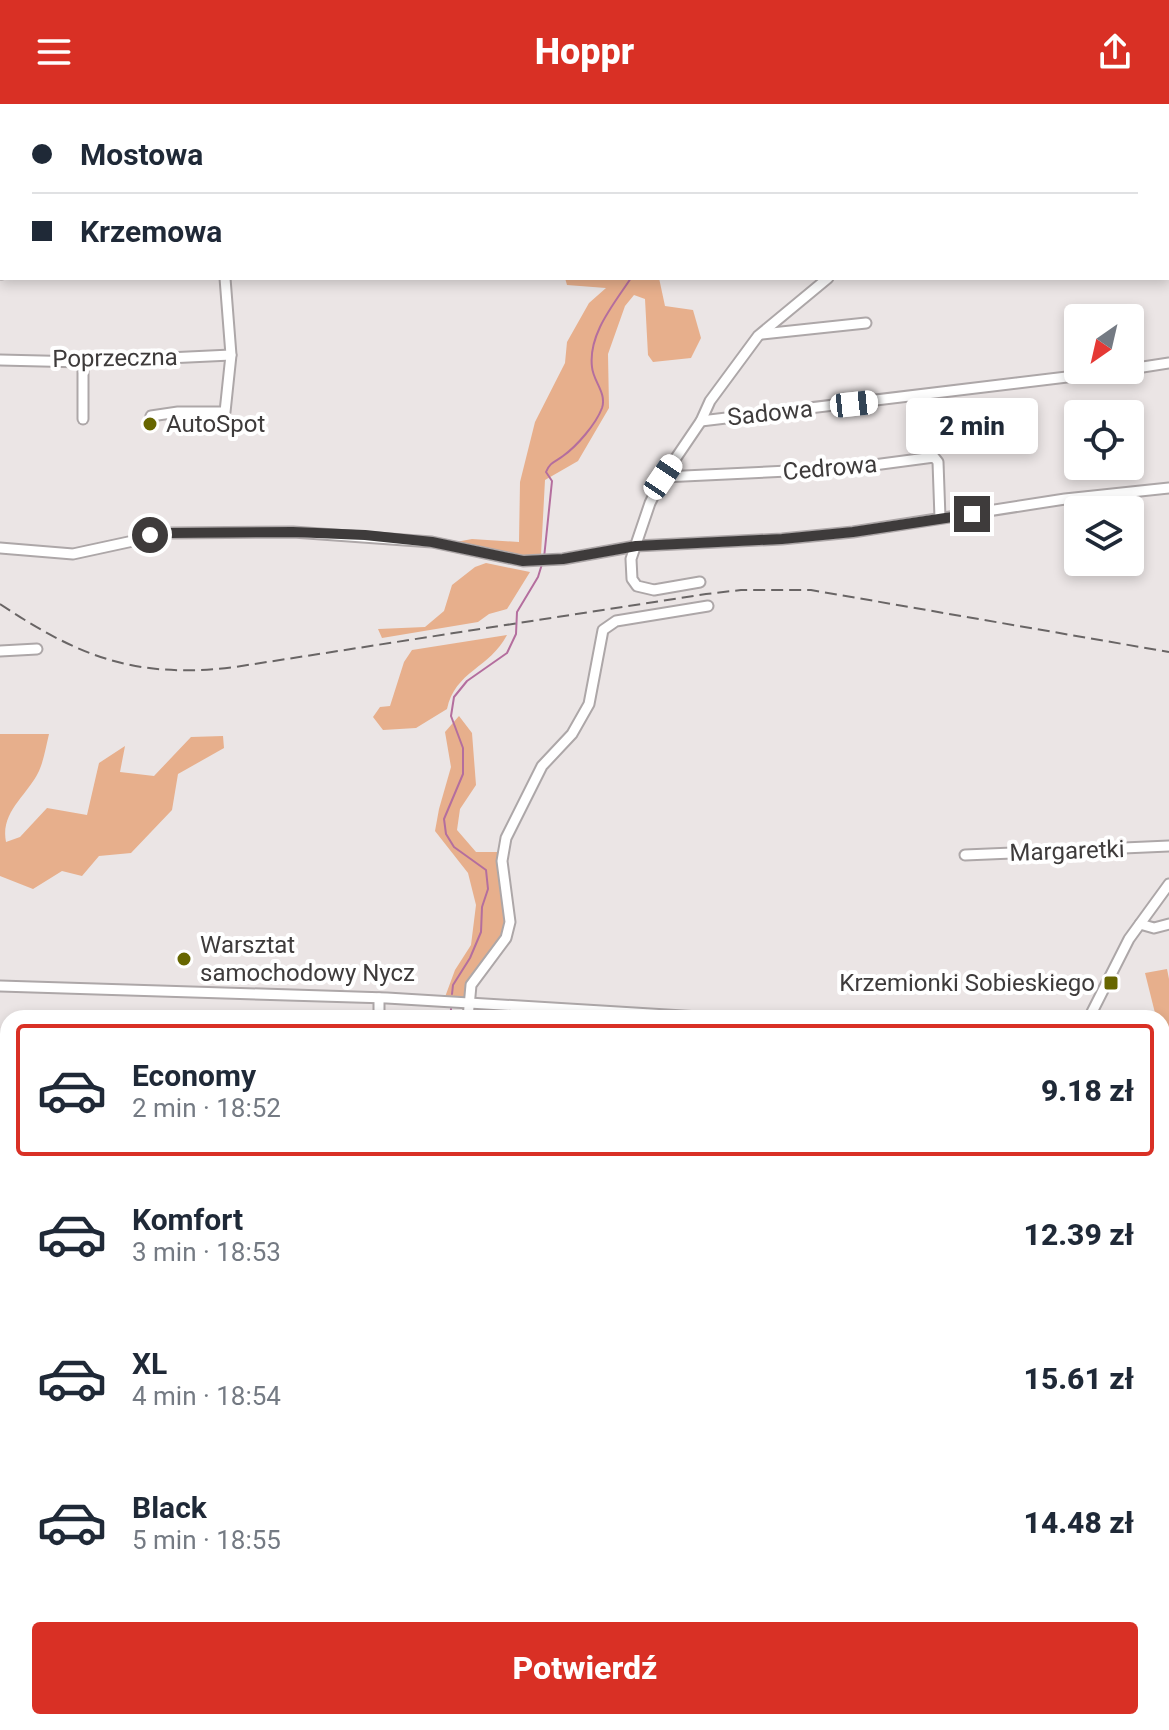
<!DOCTYPE html>
<html lang="pl">
<meta charset="utf-8">
<style>
body{margin:0;font-family:Roboto,sans-serif;background:#f2f2f3;color:#1f2937;height:100vh;display:flex;flex-direction:column;font-size:30px;white-space:nowrap}
*{box-sizing:border-box;margin:0}
p{font-size:26px;color:#747a83}
.icon{flex:none;width:44px;height:44px;fill:none;stroke:currentColor;stroke-width:2;stroke-linecap:round;stroke-linejoin:round}
.map{position:relative;flex:1;overflow:hidden}
.details{position:absolute;left:0px;top:906px;width:1170px;height:720px;display:flex;flex-direction:column;background:#fff;border-radius:24px 24px 0 0;box-shadow:0 4px 12px #0003}
.details>*{flex:none}
.top-card{position:absolute;left:0px;top:0px;width:1170px;height:176px;box-shadow:0 4px 12px #0003;display:grid;align-content:center;height:176px;padding:0 32px;background:#fff}
.needle{width:52px;rotate:214deg}
.fabs{position:absolute;left:1064px;top:200px;display:grid;gap:16px}
.fabs a{display:grid;place-items:center;width:80px;height:80px;border-radius:8px;background:#fff;box-shadow:0 4px 12px #0003;font-size:40px}
.end{position:absolute;width:36px;height:36px;margin:-18px;border:10px solid #3e3b3b;background:#fff;box-shadow:0 0 0 4px #fff}
.from{border-radius:50%}
.bubble{position:absolute;height:56px;border-radius:8px;background:#fff;box-shadow:0 4px 12px #0003;font-size:26px;font-weight:800;line-height:56px;text-align:center}
.car{position:absolute;width:24px;height:48px;margin:-24px -12px;border-radius:10px;box-shadow:0 0 6px 2px #0007;background:linear-gradient(#fff 24%,#345 0 40%,#fff 0 76%,#345 0 86%,#fff 0)}
.top-card b{display:flex;align-items:center;gap:28px;height:76px;font-size:30px}
.top-card b+b{border-top:2px solid #e0e1e3}
.top-card i{width:20px;height:20px;background:#1f2937}
ul{padding:14px 0 0;list-style:none}
li{display:flex;align-items:center;gap:24px;height:132px;margin:0 16px 12px;padding:0 16px;border:4px solid transparent;border-radius:8px}
li div{flex:1}
li b{display:block;font-size:30px}
li em{font-style:normal;font-weight:800}
li.on{border-color:#d93025}
li>.icon{width:72px;height:72px;stroke-width:1.5}
.action{display:flex;gap:16px;margin-top:auto;padding:16px 32px}
.action a{flex:1;height:92px;border-radius:8px;background:#d93025;color:#fff;font-size:32px;font-weight:800;line-height:92px;text-align:center}
header{display:flex;justify-content:space-between;align-items:center;height:104px;padding:0 32px;background:#d93025;color:#fff;font-size:36px;font-weight:800}
.map>svg:first-child{display:block}
.green{fill:#e7af8c}
.lines{fill:none;stroke-linecap:round;stroke-linejoin:round}
.stream{stroke:#b46e9e;stroke-width:2}
.minor-casing{stroke:#ada7a8;stroke-width:13}
.minor{stroke:#fff;stroke-width:9}
.rail{stroke:#696565;stroke-width:2;stroke-dasharray:12 6;stroke-linecap:butt}
.route{stroke:#3e3b3b;stroke-width:10}
.poi-dot{fill:#676600;stroke:#fff;stroke-width:3}
.labels{text-anchor:middle;stroke-width:8;stroke-linejoin:round;paint-order:stroke}
.street-label{font-size:24px;fill:#3e3b3b;stroke:#fff}
.poi-label{font-size:24px;fill:#3e3b3b;stroke:#fff;text-anchor:start}
</style>
<header><svg class="icon" aria-label="menu" viewBox="0 0 24 24"><path d="M4 6h16M4 12h16M4 18h16"/></svg>Hoppr<svg class="icon" aria-label="share" viewBox="0 0 24 24"><path d="M12 15V3M7 8l5-5 5 5M5 13v7h14v-7"/></svg></header>
<div class="map">
<svg width="1169" height="1626" viewBox="0 0 1169 1626">
<rect width="100%" height="100%" fill="#ebe5e5"/>
<g class="green">
<path d="M 565,174 L 659,174 L 665,202 L 693,206 L 701,234 L 691,254 L 653,258 L 648,251 L 645,195 L 634,191 L 625,202 L 608,250 L 609,304 L 578,357 L 545,376 L 541,451 C 513,455 482,446 456,438 L 472,435 L 519,438 L 520,378 L 535,318 L 565,259 L 567,238 L 589,199 L 606,184 L 567,181 Z"/>
<polygon points="486,459 530,468 507,505 489,510 478,518 382,534 378,525 425,523 444,507 452,481 475,463"/>
<path d="M 507,531 C 490,564 455,567 447,605 L 416,624 L 383,626 L 373,613 L 380,603 L 390,602 L 404,558 L 412,546 Z"/>
<path d="M 459,612 L 472,629 L 476,681 L 460,705 L 457,726 L 476,748 L 497,748 C 499,767 508,800 506,817 C 504,838 472,866 464,894 L 445,893 L 455,866 L 471,841 L 476,801 L 468,769 L 435,727 L 439,705 L 451,663 L 445,628 Z"/>
<path d="M 0,630 L 49,630 C 46,642 44,656 39,667 C 27,692 0,708 6,738 L 20,733 L 47,704 L 87,711 L 99,659 L 125,642 L 120,668 L 154,672 L 191,633 L 223,632 L 224,644 L 178,670 L 172,706 L 131,749 L 99,752 L 82,772 L 62,767 L 33,785 L 0,772 Z"/>
<polygon points="1167,865 1169,875 1169,999 1162,997 1162,949 1164,948 1162,914 1157,914 1155,909 1145,869"/>
<polygon points="1169,1026 1169,1470 1162,1477 1162,1037"/>
<polygon points="1162,1503 1169,1504 1169,1626 1098,1626 1095,1618 1162,1618"/>
</g>
<g class="lines">
<g class="stream">
<polyline points="843,2 843,0"/>
<path d="M 544,454 L 552,377 L 546,368 C 550,358 555,358 563,352 C 577,342 596,320 602,304 C 607,289 593,277 592,263 C 588,230 614,200 631,174"/>
<polyline points="452,890 453,881 470,854 481,828 482,803 488,785 486,766 454,743 446,730 444,715 463,670 463,644 451,612 454,593 467,577 507,549 516,530 517,508 538,473 542,460"/>
<polyline points="450,914 451,905"/>
<polyline points="0,1527 8,1529"/>
</g>
<defs>
<g id="minor">
<polyline points="221,0 221,2"/>
<polyline points="625,0 642,2"/>
<polyline points="725,2 732,0"/>
<polyline points="1026,2 1027,0"/>
<polyline points="0,170 2,170"/>
<polyline points="762,230 866,219"/>
<polyline points="0,256 83,258 231,251"/>
<polyline points="83,258 83,315"/>
<polyline points="1130,265 1169,259"/>
<polyline points="151,312 178,308 225,308 231,251 225,174"/>
<polyline points="701,317 1125,266"/>
<polyline points="663,373 851,364 934,353 938,358 940,414"/>
<polyline points="0,444 73,450 170,429 293,428 432,438 523,457 563,455 636,442 782,435 853,428 1065,395 1169,384"/>
<polyline points="700,478 654,486 637,482 632,475 631,455 650,399 663,373 701,317 710,297 758,232 828,174"/>
<polyline points="0,547 37,545"/>
<polyline points="965,751 1169,742"/>
<polyline points="1140,820 1154,824 1169,820"/>
<polyline points="0,882 387,894 716,914"/>
<polyline points="379,914 379,894"/>
<polyline points="468,914 471,881 506,834 510,818 502,757 506,734 542,662 572,630 589,600 603,526 616,517 708,502"/>
<polyline points="1089,914 1129,835 1169,780"/>
<polyline points="0,1118 8,1116"/>
<polyline points="0,1276 8,1325"/>
<polyline points="0,1461 8,1462"/>
<polyline points="0,1481 8,1470"/>
<polyline points="1162,1501 1169,1501"/>
<polyline points="1091,1618 1094,1626"/>
<polyline points="787,1626 788,1618"/>
</g>
</defs>
<use href="#minor" class="minor-casing"/>
<use href="#minor" class="minor"/>
<path class="rail" d="M 0,500 C 81,554 137,575 235,563 L 706,490 L 741,486 L 811,486 L 1169,548"/>
</g>
<g class="lines">
<polyline class="route" points="150,431 170,429 293,428 365,431 432,438 523,457 563,455 636,442 782,435 853,428 972,410"/>
</g>
<g class="poi-dot">
<circle cx="150" cy="320" r="8"/>
<circle cx="184" cy="855" r="8"/>
<rect x="1103" y="871" width="16" height="16" rx="4"/>
</g>
<g class="labels">
<g class="street-label">
<text transform="translate(115 254) rotate(-1)" y="8">Poprzeczna</text>
<text transform="translate(770 309) rotate(-6)" y="8">Sadowa</text>
<text transform="translate(830 364) rotate(-5)" y="8">Cedrowa</text>
<text transform="translate(1067 747) rotate(-2)" y="8">Margaretki</text>
</g>
<g class="poi-label">
<text x="166" y="328">AutoSpot</text>
<text x="200" y="849">Warsztat<tspan x="200" dy="28">samochodowy Nycz</tspan></text>
<text x="1095" y="887" text-anchor="end">Krzemionki Sobieskiego</text>
</g>
</g>
</svg>
<div class="fabs">
<a><svg class="needle" viewBox="-14 -14 28 28"><path d="M0-13l5 13h-10z" fill="#e53935"/><path d="M0 13l5-13h-10z" fill="#747a83"/></svg></a>
<a><svg class="icon" aria-label="locate" viewBox="0 0 24 24"><circle cx="12" cy="12" r="6"/><path d="M12 2v4M12 18v4M2 12h4M18 12h4"/></svg></a>
<a><svg class="icon" aria-label="layers" viewBox="0 0 24 24"><path d="M12 4l9 5-9 5-9-5zM3 14l9 5 9-5"/></svg></a>
</div>
<i class="end from" style="left:150px;top:431px"></i>
<i class="end" style="left:972px;top:410px"></i>
<div class="bubble" style="left:906px;top:294px;width:132px">2 min</div>
<i class="car" style="left:854px;top:300px;rotate:84deg"></i>
<i class="car" style="left:663px;top:373px;rotate:34deg"></i>
<div class="top-card">
<b><i class="from"></i>Mostowa</b>
<b><i></i>Krzemowa</b>
</div>
<section class="details">
<ul>
<li class="on"><svg class="icon" aria-label="car" viewBox="0 0 24 24"><path d="M5 17H2v-5l4-1 3-4h7l3 4 3 1v5h-3M9 17h6M6 11h13"/><circle cx="7" cy="17" r="2"/><circle cx="17" cy="17" r="2"/></svg><div><b>Economy</b><p>2 min · 18:52</p></div><em>9.18 zł</em></li>
<li><svg class="icon" aria-label="car" viewBox="0 0 24 24"><path d="M5 17H2v-5l4-1 3-4h7l3 4 3 1v5h-3M9 17h6M6 11h13"/><circle cx="7" cy="17" r="2"/><circle cx="17" cy="17" r="2"/></svg><div><b>Komfort</b><p>3 min · 18:53</p></div><em>12.39 zł</em></li>
<li><svg class="icon" aria-label="car" viewBox="0 0 24 24"><path d="M5 17H2v-5l4-1 3-4h7l3 4 3 1v5h-3M9 17h6M6 11h13"/><circle cx="7" cy="17" r="2"/><circle cx="17" cy="17" r="2"/></svg><div><b>XL</b><p>4 min · 18:54</p></div><em>15.61 zł</em></li>
<li><svg class="icon" aria-label="car" viewBox="0 0 24 24"><path d="M5 17H2v-5l4-1 3-4h7l3 4 3 1v5h-3M9 17h6M6 11h13"/><circle cx="7" cy="17" r="2"/><circle cx="17" cy="17" r="2"/></svg><div><b>Black</b><p>5 min · 18:55</p></div><em>14.48 zł</em></li>
</ul>
<div class="action"><a>Potwierdź</a></div>
</section>
</div>
